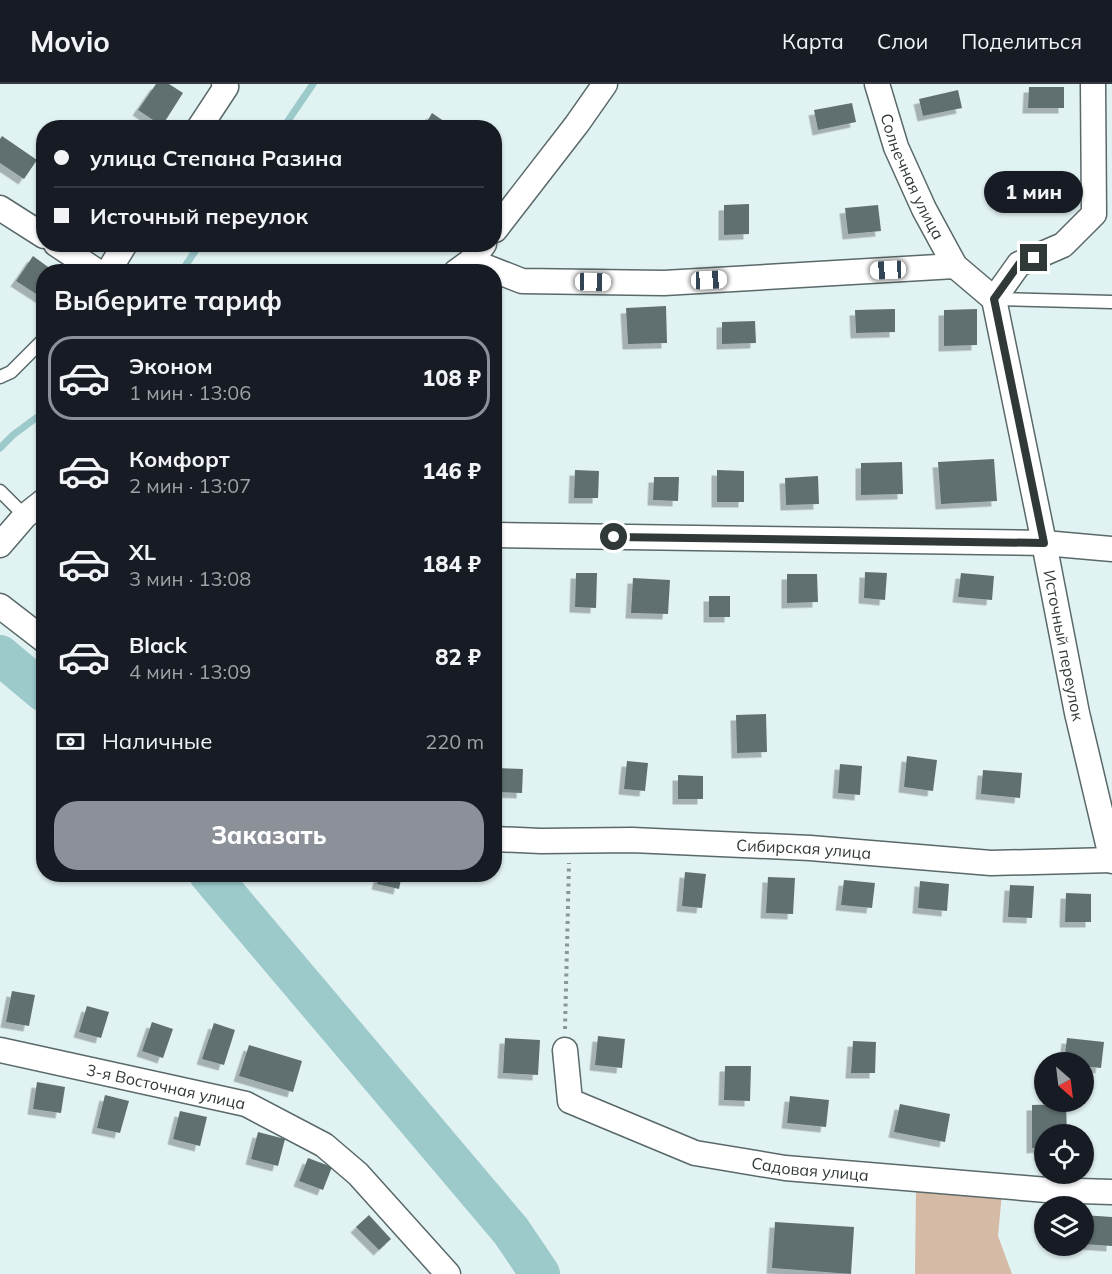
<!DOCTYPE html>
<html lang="ru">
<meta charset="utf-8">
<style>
body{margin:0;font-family:Mulish,sans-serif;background:#20242c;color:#f1f3f6;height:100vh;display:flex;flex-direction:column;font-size:22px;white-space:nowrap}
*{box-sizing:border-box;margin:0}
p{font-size:20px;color:#9ea1a6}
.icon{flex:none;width:33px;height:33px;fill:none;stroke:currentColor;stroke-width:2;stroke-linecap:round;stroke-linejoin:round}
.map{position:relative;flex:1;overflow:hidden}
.details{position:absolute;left:36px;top:180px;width:466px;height:618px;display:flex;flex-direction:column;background:#171b24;border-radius:24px;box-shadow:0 2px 4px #0004}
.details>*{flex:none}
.top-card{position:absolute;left:36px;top:36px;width:466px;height:132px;border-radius:24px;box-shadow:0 2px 4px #0004;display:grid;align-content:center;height:132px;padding:0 18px;background:#171b24}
.needle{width:39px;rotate:152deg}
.tools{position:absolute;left:1034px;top:968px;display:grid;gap:12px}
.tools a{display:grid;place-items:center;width:60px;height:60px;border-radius:50%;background:#171b24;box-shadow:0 2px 4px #0004;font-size:30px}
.end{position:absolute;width:27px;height:27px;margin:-14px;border:8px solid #313838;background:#fff;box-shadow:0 0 0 3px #fff}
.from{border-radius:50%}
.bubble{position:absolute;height:42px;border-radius:21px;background:#171b24;box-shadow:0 2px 4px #0004;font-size:20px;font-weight:800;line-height:42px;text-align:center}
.car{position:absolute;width:18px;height:36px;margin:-18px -9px;border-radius:8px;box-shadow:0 0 4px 2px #0007;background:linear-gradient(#fff 24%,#345 0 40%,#fff 0 76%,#345 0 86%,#fff 0)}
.top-card b{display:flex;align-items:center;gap:21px;height:57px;font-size:22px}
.top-card b+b{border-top:2px solid #363941}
.top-card i{width:15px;height:15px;background:#f1f3f6}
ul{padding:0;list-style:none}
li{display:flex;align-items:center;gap:18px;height:84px;margin:0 12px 9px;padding:0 6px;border:3px solid transparent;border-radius:24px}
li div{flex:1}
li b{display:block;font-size:22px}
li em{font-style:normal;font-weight:800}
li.on{border-color:#8c9099}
li>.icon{width:54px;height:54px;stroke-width:1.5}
h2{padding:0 18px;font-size:27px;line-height:72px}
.pay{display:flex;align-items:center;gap:15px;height:66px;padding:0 18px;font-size:22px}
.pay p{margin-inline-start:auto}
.primary-button{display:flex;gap:12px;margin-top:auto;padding:12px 18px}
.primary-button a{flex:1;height:69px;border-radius:24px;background:#8c9099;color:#fff;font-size:24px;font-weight:800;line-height:69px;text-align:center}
header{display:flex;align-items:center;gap:36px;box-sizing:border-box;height:84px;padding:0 30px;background:#171b24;border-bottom:2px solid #363941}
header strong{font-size:28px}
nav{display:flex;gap:33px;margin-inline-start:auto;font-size:21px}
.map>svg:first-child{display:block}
.green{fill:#d5baa5}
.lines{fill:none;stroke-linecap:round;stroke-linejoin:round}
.stream{stroke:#9cc9ca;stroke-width:7}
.river{stroke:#9cc9ca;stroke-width:40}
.building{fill:#617070;filter:url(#shadow)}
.service-casing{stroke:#596868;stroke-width:15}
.minor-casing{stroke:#596868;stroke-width:27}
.path{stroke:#8a9696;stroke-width:4;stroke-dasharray:3 4.5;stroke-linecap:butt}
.service{stroke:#fff;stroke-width:12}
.minor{stroke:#fff;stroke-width:24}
.route{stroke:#313838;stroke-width:8}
.labels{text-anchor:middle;stroke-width:6;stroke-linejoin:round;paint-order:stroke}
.street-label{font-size:16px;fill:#313838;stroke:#fff}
</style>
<header>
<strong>Movio</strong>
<nav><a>Карта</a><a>Слои</a><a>Поделиться</a></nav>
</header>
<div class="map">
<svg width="1112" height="1190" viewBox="0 0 1112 1190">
<defs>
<filter id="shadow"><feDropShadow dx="-5.5" dy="5.5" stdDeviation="0" flood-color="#0004"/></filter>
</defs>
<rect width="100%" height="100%" fill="#e1f2f2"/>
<polygon class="green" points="916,1103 1002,1109 998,1152 1012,1190 915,1190"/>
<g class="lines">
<g class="stream">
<polyline points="283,44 313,0"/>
<polyline points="181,188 200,160"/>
<polyline points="0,364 13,351 44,328"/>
</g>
<g class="river">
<polyline points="0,571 44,608"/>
<polyline points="209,790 511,1147 540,1190"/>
</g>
</g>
<g class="building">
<polygon points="156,0 169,0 183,9 162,42 138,26"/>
<polygon points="1029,3 1064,3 1064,24 1028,24"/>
<polygon points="958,6 962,24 923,32 919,15"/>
<polygon points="852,19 856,38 818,46 814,26"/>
<polygon points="432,29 454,44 423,44"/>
<polygon points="2,52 37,76 24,95 0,79 0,55"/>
<polygon points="1063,87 1065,119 1035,121 1033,89"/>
<polygon points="749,120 749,150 724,151 724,121"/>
<polygon points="878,121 881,147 848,150 845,124"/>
<polygon points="33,172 55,188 44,188 44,215 16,197"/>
<polygon points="666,222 667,259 628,260 626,224"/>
<polygon points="895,225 895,248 856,249 855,226"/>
<polygon points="977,225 977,261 944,262 944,226"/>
<polygon points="755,237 756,259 722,260 722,238"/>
<polygon points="994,375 997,417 941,420 938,378"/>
<polygon points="902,378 903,410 861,411 861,379"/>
<polygon points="575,386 599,387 598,414 574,414"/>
<polygon points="717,386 744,387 744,418 717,418"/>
<polygon points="818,392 819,420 786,421 785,394"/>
<polygon points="654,393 679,393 678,417 653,416"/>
<polygon points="865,488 887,489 885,516 864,514"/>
<polygon points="576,489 597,489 596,524 575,523"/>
<polygon points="961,489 994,492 992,516 958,513"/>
<polygon points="787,490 817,490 818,518 787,519"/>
<polygon points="633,494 670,496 668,530 631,529"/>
<rect x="709" y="512" width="21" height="21"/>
<polygon points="766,630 767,668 737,669 736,631"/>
<polygon points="907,672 937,676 933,707 904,703"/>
<polygon points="627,677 648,679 645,707 624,705"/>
<polygon points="840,680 862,682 860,711 838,709"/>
<polygon points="495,684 523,685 522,709 495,708"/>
<polygon points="983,686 1022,689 1020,714 981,710"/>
<polygon points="678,691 703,692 703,715 678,715"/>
<polygon points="685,788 706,790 702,824 682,822"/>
<polygon points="380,790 402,790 399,805 377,800"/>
<polygon points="768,793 795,794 793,830 766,829"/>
<polygon points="844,796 875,799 872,824 841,821"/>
<polygon points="920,797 949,800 947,827 918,824"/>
<polygon points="1010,801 1034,802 1032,834 1008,833"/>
<polygon points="1066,809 1091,810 1091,838 1065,838"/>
<polygon points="12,907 35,911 29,942 6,938"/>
<polygon points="87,922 109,928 101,954 79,948"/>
<polygon points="152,938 173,945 163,974 142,967"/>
<polygon points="214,939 235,946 224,981 202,975"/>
<polygon points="598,952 625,955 622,984 595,981"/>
<polygon points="505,954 540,956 538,991 503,989"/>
<polygon points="1067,954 1104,958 1101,984 1083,982 1083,978 1064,978"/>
<polygon points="853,957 876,958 875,989 851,989"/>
<polygon points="249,961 302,977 293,1008 239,992"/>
<polygon points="725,982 751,982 750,1017 724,1016"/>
<polygon points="37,998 65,1003 61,1029 33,1025"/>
<polygon points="105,1011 129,1017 120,1049 97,1044"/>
<polygon points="790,1012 829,1016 826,1043 787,1039"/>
<polygon points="900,1020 950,1030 945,1058 894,1048"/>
<polygon points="1066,1020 1067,1050 1044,1050 1044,1063 1032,1064 1032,1021"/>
<polygon points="180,1027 207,1033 200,1062 173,1055"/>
<polygon points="258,1048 285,1055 278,1082 251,1075"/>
<polygon points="308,1074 332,1083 323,1106 299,1097"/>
<polygon points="369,1131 391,1155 379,1166 356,1143"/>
<polygon points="1083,1131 1112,1133 1112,1162 1083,1160"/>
<polygon points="775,1138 854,1143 851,1190 772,1184"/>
</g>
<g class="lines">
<defs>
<g id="service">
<polyline points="994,215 1112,218"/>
<polyline points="0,293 11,288 44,255"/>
<polyline points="0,407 25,432"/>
</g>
<g id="minor">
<path id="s1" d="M 877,0 L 896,63 L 924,125 L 955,182 L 994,215"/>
<path id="s2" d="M 1093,0 L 1094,130 L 1063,161 L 1019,180 L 994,215 L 1044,459 L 1077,629 L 1112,777"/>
<polyline points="199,44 226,3 224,0"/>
<polyline points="0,124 44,152"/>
<polyline points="495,146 577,40 605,0"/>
<polyline points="56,160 98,188"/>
<polyline points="471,177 522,197 664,199 955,182"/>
<polyline points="108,188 125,160"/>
<polyline points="456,188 471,177 484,160"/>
<polyline points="495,451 1044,459 1112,465"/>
<polyline points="0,461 25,432 44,417"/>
<polyline points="0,522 44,556"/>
<path id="s3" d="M 495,755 L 541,757 L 632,756 L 810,764 L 991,779 L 1112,776"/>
<path id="s4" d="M 0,966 L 246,1020 L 324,1061 L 358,1090 L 448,1190"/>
<path id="s5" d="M 565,966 L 570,1017 L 695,1069 L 785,1084 L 1047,1106 L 1112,1108"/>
</g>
</defs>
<use href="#service" class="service-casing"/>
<use href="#minor" class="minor-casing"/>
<polyline class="path" points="565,945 569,779"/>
<use href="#service" class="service"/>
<use href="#minor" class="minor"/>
</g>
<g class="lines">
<polyline class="route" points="614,453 1044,459 994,215 1019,180 1034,174"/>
</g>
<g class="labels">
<g class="street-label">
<text dy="6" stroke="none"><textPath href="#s1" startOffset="99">Солнечная улица</textPath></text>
<text dy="6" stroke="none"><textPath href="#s2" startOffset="618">Источный переулок</textPath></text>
<text dy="6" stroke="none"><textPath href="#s3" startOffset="309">Сибирская улица</textPath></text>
<text dy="6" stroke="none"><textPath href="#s4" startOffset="170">3-я Восточная улица</textPath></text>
<text dy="6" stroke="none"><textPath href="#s5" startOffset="303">Садовая улица</textPath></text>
</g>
</g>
</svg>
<div class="tools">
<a><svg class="needle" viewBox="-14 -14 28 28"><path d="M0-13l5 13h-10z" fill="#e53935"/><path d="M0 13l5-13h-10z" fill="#9ea1a6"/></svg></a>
<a><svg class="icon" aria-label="locate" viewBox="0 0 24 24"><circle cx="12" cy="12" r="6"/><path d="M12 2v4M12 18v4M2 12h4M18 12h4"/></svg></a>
<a><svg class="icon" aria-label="layers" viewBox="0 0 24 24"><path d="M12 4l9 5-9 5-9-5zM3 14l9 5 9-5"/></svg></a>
</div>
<i class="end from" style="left:614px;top:453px"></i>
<i class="end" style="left:1034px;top:174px"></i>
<div class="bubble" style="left:984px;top:87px;width:99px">1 мин</div>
<i class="car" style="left:888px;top:186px;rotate:267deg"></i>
<i class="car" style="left:709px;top:196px;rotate:87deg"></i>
<i class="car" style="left:593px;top:198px;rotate:91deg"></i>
<div class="top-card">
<b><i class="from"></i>улица Степана Разина</b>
<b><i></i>Источный переулок</b>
</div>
<section class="details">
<h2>Выберите тариф</h2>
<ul>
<li class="on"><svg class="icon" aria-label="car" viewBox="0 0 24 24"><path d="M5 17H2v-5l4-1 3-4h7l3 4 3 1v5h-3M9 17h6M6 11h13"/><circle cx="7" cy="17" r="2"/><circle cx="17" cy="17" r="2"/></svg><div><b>Эконом</b><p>1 мин · 13:06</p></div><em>108 ₽</em></li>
<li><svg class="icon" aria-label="car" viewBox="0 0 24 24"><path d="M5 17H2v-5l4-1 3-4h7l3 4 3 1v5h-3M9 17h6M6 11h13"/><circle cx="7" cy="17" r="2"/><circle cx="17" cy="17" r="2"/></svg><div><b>Комфорт</b><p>2 мин · 13:07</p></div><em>146 ₽</em></li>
<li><svg class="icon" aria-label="car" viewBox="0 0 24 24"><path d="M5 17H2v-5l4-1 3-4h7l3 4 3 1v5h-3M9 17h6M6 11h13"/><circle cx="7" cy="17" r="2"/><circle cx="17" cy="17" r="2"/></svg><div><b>XL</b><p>3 мин · 13:08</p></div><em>184 ₽</em></li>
<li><svg class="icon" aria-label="car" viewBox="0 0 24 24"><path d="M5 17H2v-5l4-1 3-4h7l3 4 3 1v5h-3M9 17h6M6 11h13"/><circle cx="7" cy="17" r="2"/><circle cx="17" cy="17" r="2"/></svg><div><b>Black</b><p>4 мин · 13:09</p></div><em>82 ₽</em></li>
</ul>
<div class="pay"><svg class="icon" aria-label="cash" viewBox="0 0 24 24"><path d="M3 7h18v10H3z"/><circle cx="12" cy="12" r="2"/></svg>Наличные<p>220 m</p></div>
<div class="primary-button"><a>Заказать</a></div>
</section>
</div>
